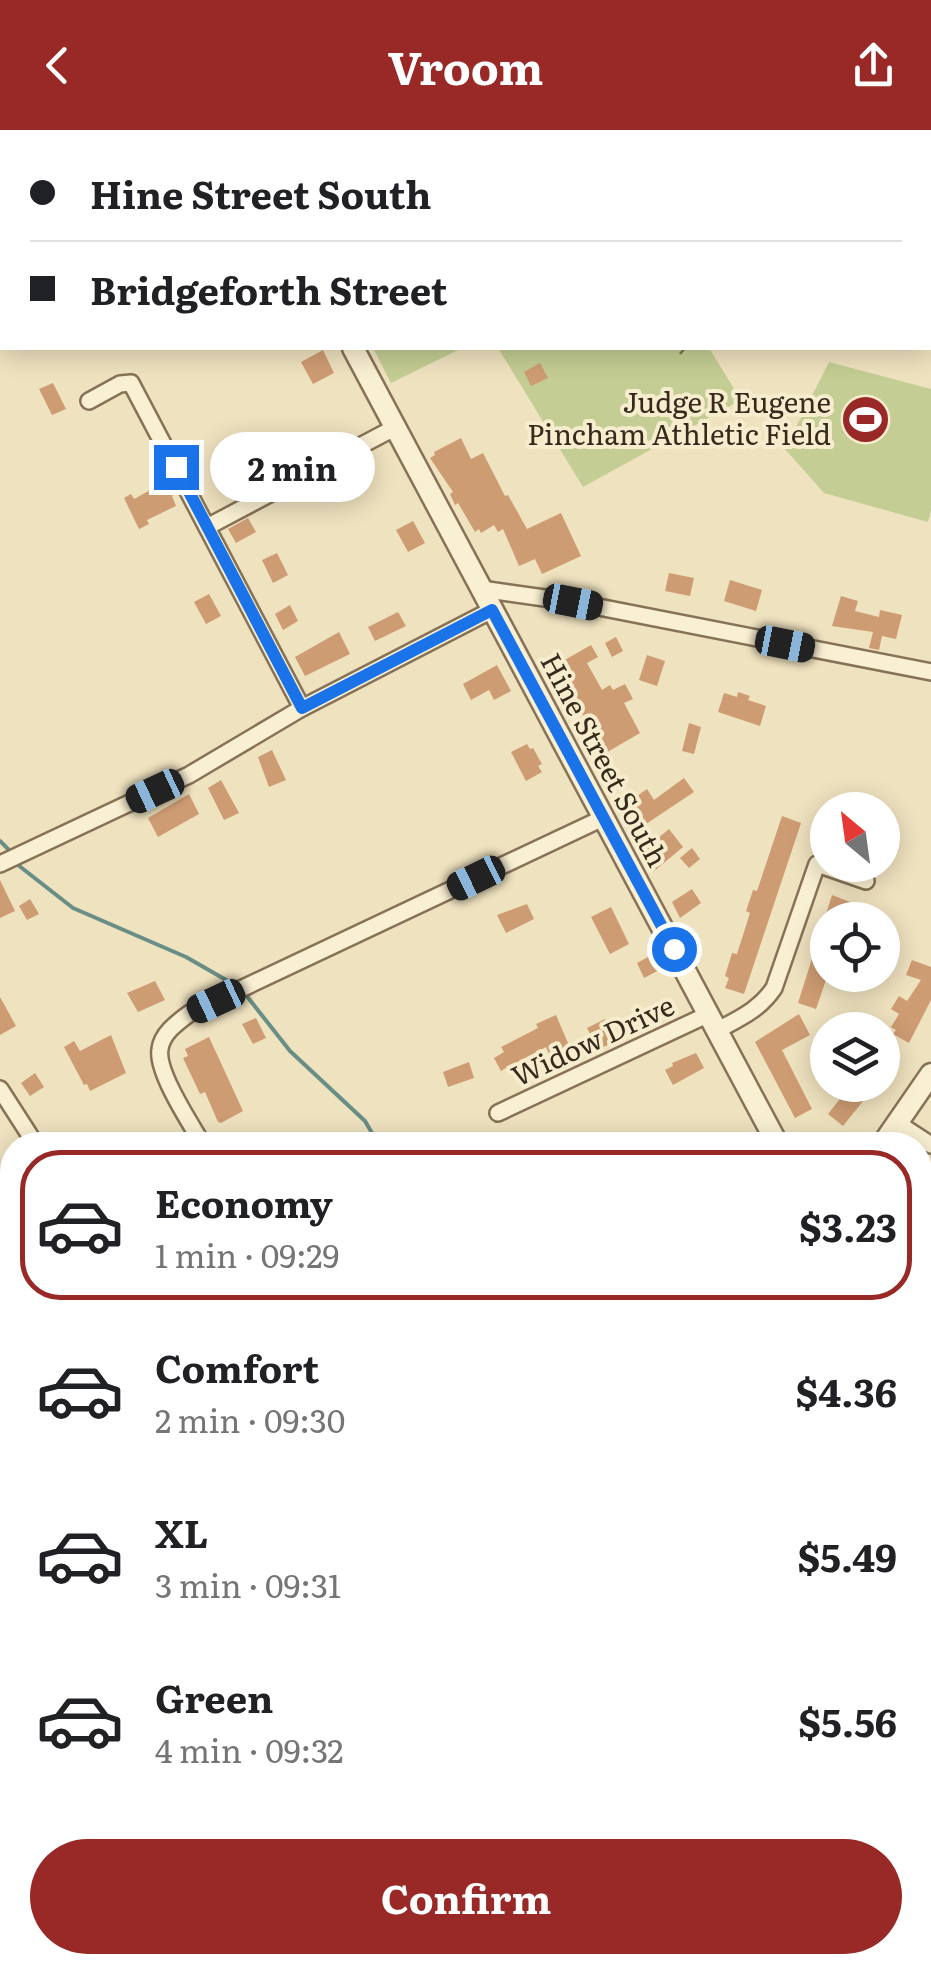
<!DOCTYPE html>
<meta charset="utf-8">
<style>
body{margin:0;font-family:Literata,serif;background:#f2f2f2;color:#202124;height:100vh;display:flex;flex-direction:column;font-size:38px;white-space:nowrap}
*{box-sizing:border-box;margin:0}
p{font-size:32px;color:#757577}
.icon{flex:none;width:55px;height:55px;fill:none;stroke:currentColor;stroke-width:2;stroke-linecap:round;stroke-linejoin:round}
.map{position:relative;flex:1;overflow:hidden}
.drawer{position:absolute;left:0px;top:1002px;width:932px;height:842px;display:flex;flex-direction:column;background:#fff;border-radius:40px 40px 0 0;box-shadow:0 5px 25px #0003}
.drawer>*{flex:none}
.hud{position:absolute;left:0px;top:0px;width:932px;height:220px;box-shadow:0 5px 25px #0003;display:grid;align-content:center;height:220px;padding:0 30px;background:#fff}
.needle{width:65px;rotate:331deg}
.controls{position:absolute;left:810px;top:662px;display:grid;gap:20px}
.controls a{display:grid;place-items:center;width:90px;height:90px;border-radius:50%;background:#fff;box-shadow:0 5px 25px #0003;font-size:50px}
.end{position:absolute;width:45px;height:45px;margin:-22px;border:12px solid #1a73e8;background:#fff;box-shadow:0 0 0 5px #fff}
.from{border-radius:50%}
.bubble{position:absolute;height:70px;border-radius:35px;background:#fff;box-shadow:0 5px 25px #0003;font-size:32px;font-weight:700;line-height:70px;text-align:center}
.car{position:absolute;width:30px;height:60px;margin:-30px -15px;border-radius:12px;box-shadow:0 0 8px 2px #0007;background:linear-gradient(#222 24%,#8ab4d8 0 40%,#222 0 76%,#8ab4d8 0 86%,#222 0)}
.hud b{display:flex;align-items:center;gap:35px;height:95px;font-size:38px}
.hud b+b{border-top:2px solid #e0e0e0}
.hud i{width:25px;height:25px;background:#202124}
ul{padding:18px 0 0;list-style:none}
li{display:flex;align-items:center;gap:30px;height:150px;margin:0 20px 15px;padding:0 10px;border:5px solid transparent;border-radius:40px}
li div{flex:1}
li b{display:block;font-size:38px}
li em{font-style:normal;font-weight:700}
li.current{border-color:#982926}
li>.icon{width:90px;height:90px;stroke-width:1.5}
.cta{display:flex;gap:20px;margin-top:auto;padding:20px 30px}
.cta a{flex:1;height:115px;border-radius:60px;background:#982926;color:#fff;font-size:40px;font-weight:700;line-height:115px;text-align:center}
header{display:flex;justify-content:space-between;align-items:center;height:130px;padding:0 30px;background:#982926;color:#fff;font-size:45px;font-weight:700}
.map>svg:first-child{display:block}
.green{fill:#c4cd93}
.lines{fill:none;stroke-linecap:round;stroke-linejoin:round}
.stream{stroke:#698e86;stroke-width:4}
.building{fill:#ce9c73}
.minor-casing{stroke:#877257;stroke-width:20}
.tertiary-casing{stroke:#877257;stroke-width:25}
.path{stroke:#877257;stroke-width:2.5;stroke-dasharray:8 5;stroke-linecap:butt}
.minor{stroke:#f9efd2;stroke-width:15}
.tertiary{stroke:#f9efd2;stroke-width:20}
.route{stroke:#1a73e8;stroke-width:12}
.labels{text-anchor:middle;stroke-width:8;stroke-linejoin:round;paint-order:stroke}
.poi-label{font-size:28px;fill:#362a1c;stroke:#f6ecce;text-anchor:end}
.street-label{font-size:28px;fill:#362a1c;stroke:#f6ecce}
</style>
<header><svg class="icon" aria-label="back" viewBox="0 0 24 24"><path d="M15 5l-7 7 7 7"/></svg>Vroom<svg class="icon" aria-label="share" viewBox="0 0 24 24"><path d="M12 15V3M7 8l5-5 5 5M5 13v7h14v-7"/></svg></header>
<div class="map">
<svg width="931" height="1843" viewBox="0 0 931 1843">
<rect width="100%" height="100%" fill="#efe2bf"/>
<g class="green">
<polygon points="373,218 462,218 391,253"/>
<polygon points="498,218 709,218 741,270 583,357"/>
<polygon points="829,232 931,259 931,380 928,392 824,363 785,319"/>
</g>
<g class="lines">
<g class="stream">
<polyline points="0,711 8,719"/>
<polyline points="18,735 73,778 186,827 235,855"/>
<polyline points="246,865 290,921 365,991 379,1015"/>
</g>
</g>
<g class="building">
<polygon points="323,220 334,243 313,254 301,232"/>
<polygon points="540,233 548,248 531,256 524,242"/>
<polygon points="53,253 66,279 52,285 39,259"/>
<polygon points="461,308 471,329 483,323 505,366 508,365 527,399 561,383 581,426 542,444 535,429 519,436 503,399 498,402 494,395 481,403 479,399 475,402 458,373 455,375 450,364 453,362 430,328 435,325 434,322"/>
<polygon points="244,329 256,354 243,361 241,356 232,361 222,341"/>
<polygon points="165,352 170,353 176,364 172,366 176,376 147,390 149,394 139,399 124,368 131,364 134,369"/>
<polygon points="248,388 256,402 236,413 228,399"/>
<polygon points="413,391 425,413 408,422 396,400"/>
<polygon points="277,423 288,445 273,453 262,430"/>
<polygon points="669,443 694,448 690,466 665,461"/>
<polygon points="730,450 762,460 756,481 724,471"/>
<polygon points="209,464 221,486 206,494 194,472"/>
<polygon points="841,466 858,471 855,481 879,487 880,480 902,485 896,509 882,506 879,520 869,518 873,502 832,496"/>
<polygon points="290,475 298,491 283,500 275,484"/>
<polygon points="398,482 406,496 375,511 368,497"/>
<polygon points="339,502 350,524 305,546 295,527"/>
<polygon points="616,507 623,521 612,527 605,513"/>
<polygon points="591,515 598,527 587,533 602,560 610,555 613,560 625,554 633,569 624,573 640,603 604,624 556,535"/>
<polygon points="647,525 665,531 657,556 639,550"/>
<polygon points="497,535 511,561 494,570 489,560 471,570 463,554"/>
<polygon points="738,562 750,566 748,570 766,576 760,596 718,582 724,563 737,567"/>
<polygon points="689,593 701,597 694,624 682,621"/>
<polygon points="527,614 530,619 533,618 542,634 538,636 542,642 526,651 511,622"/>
<polygon points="272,620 286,650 269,657 258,627"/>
<polygon points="684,648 694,662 637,700 628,687 632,684 626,674 647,659 654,670"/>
<polygon points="221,650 239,683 224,690 208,658"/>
<polygon points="189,664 199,684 158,707 148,688"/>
<polygon points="782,686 801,693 744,864 725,858 729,848 725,846 732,823 737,824 750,783 746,781 753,760 757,761"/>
<polygon points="669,699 683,717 653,742 639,724"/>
<polygon points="692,718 700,729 689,738 680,728"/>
<polygon points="0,750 15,781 0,788"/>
<polygon points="692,759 701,773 680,788 672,772"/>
<polygon points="832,765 850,772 843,790 828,790 828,844 816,879 798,873"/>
<polygon points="30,769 39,784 27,790 19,776"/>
<polygon points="527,774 534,789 506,803 497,785"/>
<polygon points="611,777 629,814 610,824 591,787"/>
<polygon points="657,822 665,837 644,848 637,833"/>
<polygon points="912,830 931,837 931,870 909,913 893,904 896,900 891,897 899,884 891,879 899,866 907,871 921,850 906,845"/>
<polygon points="155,851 165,870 138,882 127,863"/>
<polygon points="0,867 16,896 0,905"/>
<polygon points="799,884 810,905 782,920 812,979 795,988 755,912"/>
<polygon points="556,885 571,920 551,928 546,917 525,928 522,932 525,936 512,942 509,936 501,941 494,928 504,922 501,917 538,898 536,894"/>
<polygon points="256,888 266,908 253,914 242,894"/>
<polygon points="605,889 615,911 598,920 587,898"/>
<polygon points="111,905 126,943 90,961 87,954 84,955 64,917 74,911 80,921"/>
<polygon points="209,907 243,981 221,993 218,992 205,962 200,964 183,928 188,926 185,919"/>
<polygon points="696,923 704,938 673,955 665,940 673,936 672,933"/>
<polygon points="469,932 474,948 448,957 443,942"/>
<polygon points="35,943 44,957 30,966 21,953"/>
<polygon points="851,955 876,955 843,996 828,984"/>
<polygon points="12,1478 12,1534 5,1519 0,1521 0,1485"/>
<polygon points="931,1633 931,1651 920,1653 920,1635"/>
</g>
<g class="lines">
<defs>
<g id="minor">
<polyline points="700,2 707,0"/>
<polyline points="89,271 120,254 131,253 302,578"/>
<polyline points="207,397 396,297"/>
<polyline points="481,459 573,472 931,542"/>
<polyline points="0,734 189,645 302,578 492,480"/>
<path d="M 718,900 C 740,888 759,880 774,858 L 817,734 L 866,751"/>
<polyline points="0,959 36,1015"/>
<polyline points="498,983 709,884"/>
<polyline points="899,994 931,1015"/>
<path d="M 203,1015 C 191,994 156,942 160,919 C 162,903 178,892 190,883 L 603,688"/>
<polyline points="920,1246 931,1238"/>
<polyline points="0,1576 12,1570"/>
<polyline points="920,1781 931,1800"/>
<polyline points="535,1832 556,1843"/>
<polyline points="929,1843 931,1841"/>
</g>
<g id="tertiary">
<polyline points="236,0 238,2"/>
<polyline points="144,2 147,0"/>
<polyline points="0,149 2,146"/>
<polyline points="353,218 778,1015"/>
<polyline points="882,1015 931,944"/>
<polyline points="920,1281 931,1302"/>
<polyline points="376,1843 379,1832"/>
</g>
</defs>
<use href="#minor" class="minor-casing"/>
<use href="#tertiary" class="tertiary-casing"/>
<polyline class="path" points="680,224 685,218"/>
<use href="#minor" class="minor"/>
<use href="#tertiary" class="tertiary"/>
</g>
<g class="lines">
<polyline class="route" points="176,337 302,578 492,480 674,819"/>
</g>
<defs>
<symbol id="stadium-disc" viewBox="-11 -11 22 22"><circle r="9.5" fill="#982926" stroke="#f6ecce"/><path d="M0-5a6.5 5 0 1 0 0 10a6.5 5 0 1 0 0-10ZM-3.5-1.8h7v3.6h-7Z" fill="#fff"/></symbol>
</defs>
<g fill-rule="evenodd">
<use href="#stadium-disc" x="838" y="262" width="55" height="55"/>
</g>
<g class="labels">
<g class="poi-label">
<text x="831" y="283">Judge R Eugene<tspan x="831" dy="32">Pincham Athletic Field</tspan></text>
</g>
<g class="street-label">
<text transform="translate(604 630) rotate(62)" y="10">Hine Street South</text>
<text transform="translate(593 911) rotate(-25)" y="10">Widow Drive</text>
</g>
</g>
</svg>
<div class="controls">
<a><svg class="needle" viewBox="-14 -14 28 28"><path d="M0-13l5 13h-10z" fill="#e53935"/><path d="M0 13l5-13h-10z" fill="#757577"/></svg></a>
<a><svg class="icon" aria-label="locate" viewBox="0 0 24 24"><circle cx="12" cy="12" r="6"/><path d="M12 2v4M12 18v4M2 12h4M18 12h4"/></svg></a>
<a><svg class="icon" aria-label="layers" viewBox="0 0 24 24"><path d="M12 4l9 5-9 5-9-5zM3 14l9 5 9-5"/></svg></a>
</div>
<i class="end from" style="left:674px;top:819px"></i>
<i class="end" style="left:176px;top:337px"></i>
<div class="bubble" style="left:210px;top:302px;width:165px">2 min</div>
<i class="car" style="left:573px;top:472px;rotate:101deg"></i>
<i class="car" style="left:785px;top:514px;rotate:101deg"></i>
<i class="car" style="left:155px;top:661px;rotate:245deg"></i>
<i class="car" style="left:476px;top:748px;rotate:244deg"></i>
<i class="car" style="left:216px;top:871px;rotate:245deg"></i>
<div class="hud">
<b><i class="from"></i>Hine Street South</b>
<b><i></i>Bridgeforth Street</b>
</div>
<section class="drawer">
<ul>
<li class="current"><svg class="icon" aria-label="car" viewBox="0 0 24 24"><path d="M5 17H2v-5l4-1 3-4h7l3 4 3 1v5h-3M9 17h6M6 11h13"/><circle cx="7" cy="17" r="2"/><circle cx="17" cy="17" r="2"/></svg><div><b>Economy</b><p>1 min · 09:29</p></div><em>$3.23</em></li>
<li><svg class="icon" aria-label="car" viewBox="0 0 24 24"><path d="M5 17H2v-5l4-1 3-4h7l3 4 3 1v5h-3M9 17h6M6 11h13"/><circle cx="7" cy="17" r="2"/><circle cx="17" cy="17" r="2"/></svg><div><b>Comfort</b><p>2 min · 09:30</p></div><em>$4.36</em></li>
<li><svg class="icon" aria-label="car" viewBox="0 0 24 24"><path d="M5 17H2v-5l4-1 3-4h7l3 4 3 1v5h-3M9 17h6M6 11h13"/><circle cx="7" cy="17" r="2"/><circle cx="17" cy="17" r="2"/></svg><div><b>XL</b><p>3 min · 09:31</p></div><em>$5.49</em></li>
<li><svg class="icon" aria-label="car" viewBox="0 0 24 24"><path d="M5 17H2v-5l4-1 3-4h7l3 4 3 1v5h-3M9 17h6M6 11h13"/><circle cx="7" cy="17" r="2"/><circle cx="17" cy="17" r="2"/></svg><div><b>Green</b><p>4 min · 09:32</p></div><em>$5.56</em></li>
</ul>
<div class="cta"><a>Confirm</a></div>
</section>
</div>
